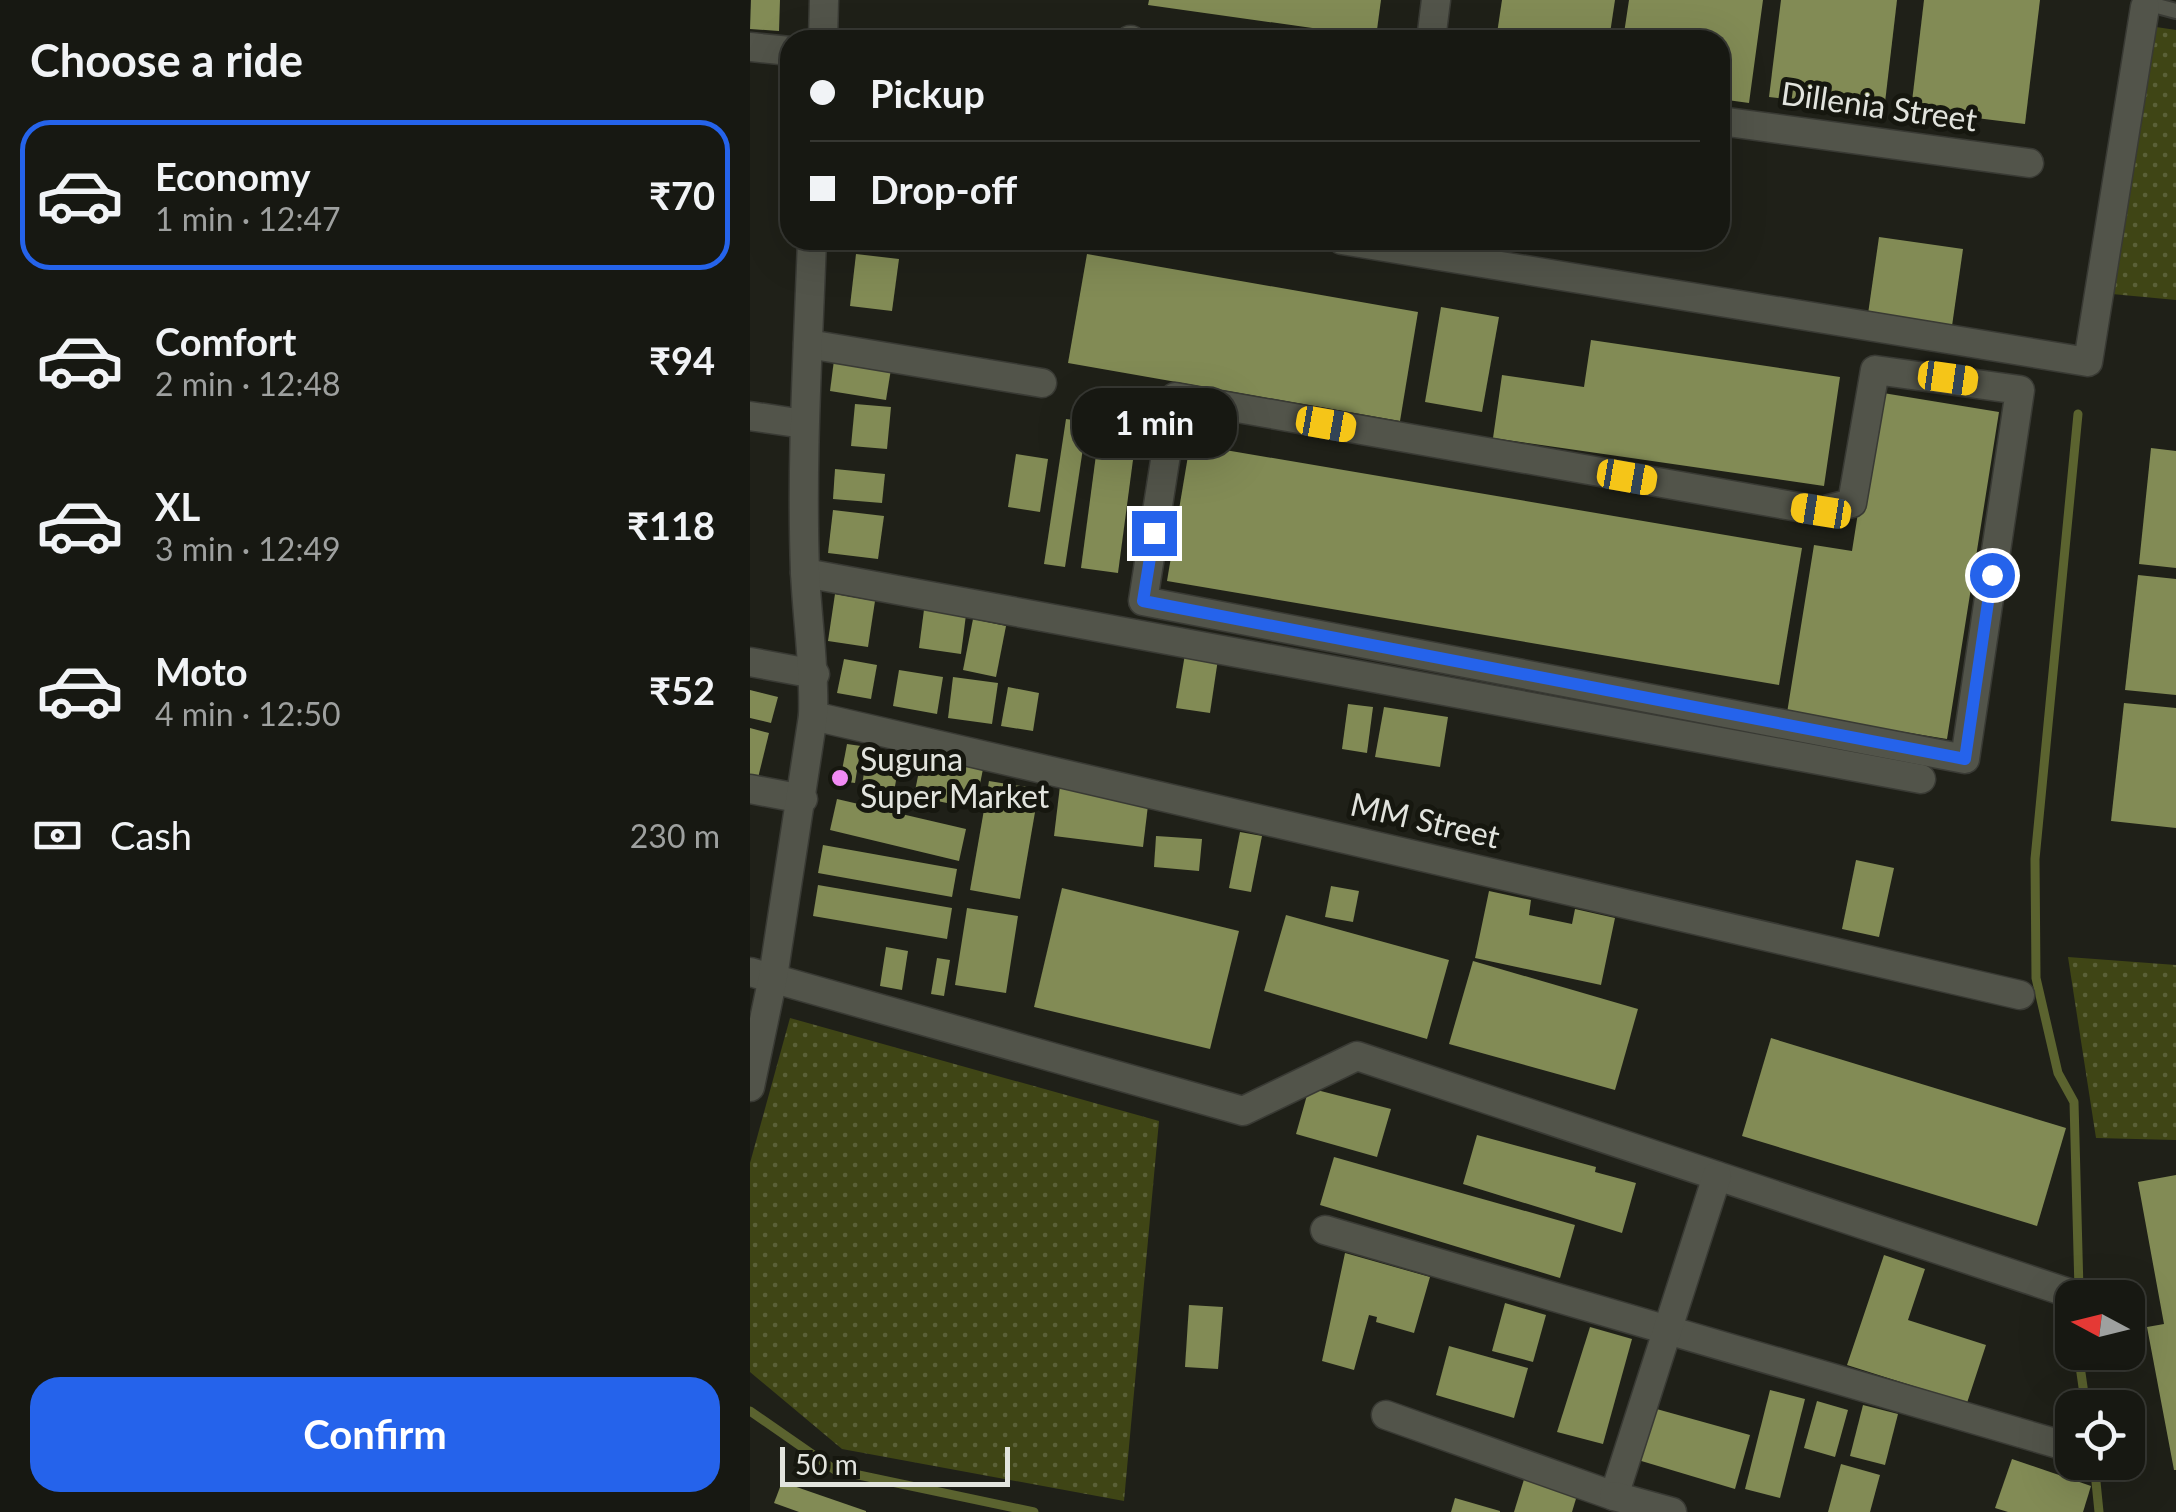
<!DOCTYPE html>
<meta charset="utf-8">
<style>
body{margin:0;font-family:Lato,sans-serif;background:#242520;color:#f1f3f6;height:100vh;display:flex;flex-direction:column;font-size:38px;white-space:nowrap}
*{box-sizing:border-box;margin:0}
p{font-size:32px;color:#9ea09f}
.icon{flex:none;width:55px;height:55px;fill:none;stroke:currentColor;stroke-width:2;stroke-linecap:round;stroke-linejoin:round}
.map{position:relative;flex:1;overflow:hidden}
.drawer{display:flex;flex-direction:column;background:#171812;width:750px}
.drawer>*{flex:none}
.guide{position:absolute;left:30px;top:30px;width:950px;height:220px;border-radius:30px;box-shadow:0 10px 40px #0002,0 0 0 2px #363732;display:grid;align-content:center;height:220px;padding:0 30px;background:#171812}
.needle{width:65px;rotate:277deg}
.controls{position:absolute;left:1305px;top:1280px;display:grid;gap:20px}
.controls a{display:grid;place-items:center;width:90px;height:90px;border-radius:20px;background:#171812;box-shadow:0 10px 40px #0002,0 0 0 2px #363732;font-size:50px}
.scale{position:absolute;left:30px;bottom:25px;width:230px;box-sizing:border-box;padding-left:10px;border:5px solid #e2e4de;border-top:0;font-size:28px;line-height:35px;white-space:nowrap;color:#e2e4de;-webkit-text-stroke:8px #16170f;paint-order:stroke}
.end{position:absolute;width:45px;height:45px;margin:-22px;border:12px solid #2563eb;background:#fff;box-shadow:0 0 0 5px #fff}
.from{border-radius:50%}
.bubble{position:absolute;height:70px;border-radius:30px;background:#171812;box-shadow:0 10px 40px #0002,0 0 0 2px #363732;font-size:32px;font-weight:700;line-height:70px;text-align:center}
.car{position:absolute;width:30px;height:60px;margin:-30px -15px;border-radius:12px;box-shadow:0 0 8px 2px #0007;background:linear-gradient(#f5c518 24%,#345 0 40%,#f5c518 0 76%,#345 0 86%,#f5c518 0)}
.guide b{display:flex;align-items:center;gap:35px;height:95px;font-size:38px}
.guide b+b{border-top:2px solid #363732}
.guide i{width:25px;height:25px;background:#f1f3f6}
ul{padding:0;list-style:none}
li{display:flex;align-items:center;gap:30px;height:150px;margin:0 20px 15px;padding:0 10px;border:5px solid transparent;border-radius:30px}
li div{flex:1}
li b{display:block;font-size:38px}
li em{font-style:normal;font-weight:700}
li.selected{border-color:#2563eb}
li>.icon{width:90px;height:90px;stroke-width:1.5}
h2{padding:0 30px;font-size:45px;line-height:120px}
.pay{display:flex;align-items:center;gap:25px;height:110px;padding:0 30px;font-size:38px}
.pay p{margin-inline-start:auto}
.cta{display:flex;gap:20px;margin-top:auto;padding:20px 30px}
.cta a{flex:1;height:115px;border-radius:30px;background:#2563eb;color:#fff;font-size:40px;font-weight:700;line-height:115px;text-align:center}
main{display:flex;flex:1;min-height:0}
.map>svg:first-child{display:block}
.grass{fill:url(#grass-dots)}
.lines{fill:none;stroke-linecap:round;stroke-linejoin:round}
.stream{stroke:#5b632f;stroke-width:9}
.building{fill:#828b55}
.service-casing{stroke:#393a34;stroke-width:18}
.minor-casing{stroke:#393a34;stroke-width:31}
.tertiary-casing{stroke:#393a34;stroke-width:31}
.service{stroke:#52544a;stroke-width:14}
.minor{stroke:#52544a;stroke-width:28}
.tertiary{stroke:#52544a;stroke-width:28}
.route{stroke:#2563eb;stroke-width:12}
.poi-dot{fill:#f18af3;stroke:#16170f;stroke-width:4}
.labels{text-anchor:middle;stroke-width:10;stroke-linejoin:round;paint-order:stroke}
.street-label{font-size:32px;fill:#e2e4de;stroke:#16170f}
.poi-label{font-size:32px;fill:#e2e4de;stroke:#16170f;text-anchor:start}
</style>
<main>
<section class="drawer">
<h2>Choose a ride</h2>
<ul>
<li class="selected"><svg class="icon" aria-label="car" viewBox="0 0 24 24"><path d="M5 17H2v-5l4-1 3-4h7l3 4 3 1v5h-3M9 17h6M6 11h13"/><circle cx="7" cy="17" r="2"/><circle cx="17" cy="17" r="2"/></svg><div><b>Economy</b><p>1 min · 12:47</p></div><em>₹70</em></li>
<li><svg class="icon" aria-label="car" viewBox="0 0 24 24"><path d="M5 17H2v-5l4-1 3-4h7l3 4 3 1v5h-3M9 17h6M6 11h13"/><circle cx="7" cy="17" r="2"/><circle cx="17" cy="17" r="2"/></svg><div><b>Comfort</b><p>2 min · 12:48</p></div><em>₹94</em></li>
<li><svg class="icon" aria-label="car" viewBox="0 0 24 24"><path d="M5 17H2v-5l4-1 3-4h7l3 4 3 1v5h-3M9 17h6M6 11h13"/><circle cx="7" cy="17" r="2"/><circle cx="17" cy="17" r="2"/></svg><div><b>XL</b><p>3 min · 12:49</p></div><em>₹118</em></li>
<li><svg class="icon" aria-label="car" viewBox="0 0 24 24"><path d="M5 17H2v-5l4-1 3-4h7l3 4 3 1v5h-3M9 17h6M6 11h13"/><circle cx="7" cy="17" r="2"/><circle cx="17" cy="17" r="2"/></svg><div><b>Moto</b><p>4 min · 12:50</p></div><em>₹52</em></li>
</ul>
<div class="pay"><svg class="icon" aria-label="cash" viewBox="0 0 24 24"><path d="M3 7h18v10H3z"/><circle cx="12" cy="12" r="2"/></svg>Cash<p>230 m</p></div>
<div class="cta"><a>Confirm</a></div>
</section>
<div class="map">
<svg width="1426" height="1512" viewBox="0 0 1426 1512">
<defs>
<pattern id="grass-dots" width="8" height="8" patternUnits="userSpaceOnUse" patternTransform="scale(2.5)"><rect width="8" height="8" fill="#3f4515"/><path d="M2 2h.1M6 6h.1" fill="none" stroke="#5a6037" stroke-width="1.8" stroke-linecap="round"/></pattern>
</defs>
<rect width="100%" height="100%" fill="#1f2018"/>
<g class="grass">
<polygon points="1406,27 1426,30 1426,300 1362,294"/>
<polygon points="1318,957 1426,965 1426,1140 1346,1138"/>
<polygon points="40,1018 409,1121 374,1501 92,1449 0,1372 0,1163"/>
</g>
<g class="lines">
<g class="stream">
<polyline points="1328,414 1285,859 1286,978 1308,1073 1324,1102 1329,1290"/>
<polyline points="1328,1352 1336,1408"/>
<polyline points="0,1411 85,1470 284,1512"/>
<polyline points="1344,1462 1349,1512"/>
</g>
</g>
<g class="building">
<polygon points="1,0 30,0 29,31 0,29"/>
<polygon points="399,0 631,0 626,37 398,5"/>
<polygon points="752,0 865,0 859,40 746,40"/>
<polygon points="879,0 1013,0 999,103 970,99 970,40 873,40"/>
<polygon points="1031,0 1147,0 1134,111 1019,97"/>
<polygon points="1174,0 1290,0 1275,124 1161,110"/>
<polygon points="1129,237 1213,249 1202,326 1118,314"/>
<polygon points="106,254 149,259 142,311 100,306"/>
<polygon points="337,254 668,312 650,421 318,363"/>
<polygon points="691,307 749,317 732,412 675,402"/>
<polygon points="841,340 1090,377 1074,486 743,438 752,375 834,387"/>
<polygon points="84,360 141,369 136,400 80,391"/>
<polygon points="355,387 392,392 368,573 331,568"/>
<polygon points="1127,392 1249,412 1197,739 1037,713 1064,545 1102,551"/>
<polygon points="105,404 141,407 137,449 101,446"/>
<polygon points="316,419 337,422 315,567 294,564"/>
<polygon points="440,444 1052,548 1029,685 417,581"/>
<polygon points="1401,448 1426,451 1426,568 1389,564"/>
<polygon points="266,454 298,459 290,512 258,507"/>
<polygon points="85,469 135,474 132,503 83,499"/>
<polygon points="83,510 134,516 128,559 78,553"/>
<polygon points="1388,575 1426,579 1426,695 1375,690"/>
<polygon points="85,594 125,601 118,647 78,641"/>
<polygon points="175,602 217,607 211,654 169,648"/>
<polygon points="223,619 256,626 246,677 213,670"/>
<polygon points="435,654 468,659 460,713 426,708"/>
<polygon points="94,659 127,665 121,699 87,693"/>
<polygon points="149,670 193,677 187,714 143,706"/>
<polygon points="203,677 248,683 242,724 198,718"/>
<polygon points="258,687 289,693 283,731 251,726"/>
<polygon points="0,690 28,697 21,723 0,718"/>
<polygon points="1374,703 1426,708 1426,828 1361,821"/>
<polygon points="598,704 623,707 617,753 592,749"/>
<polygon points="634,707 698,717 690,767 625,757"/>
<polygon points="0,728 19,733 8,778 0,776"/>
<polygon points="97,744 111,746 105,783 90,781"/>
<polygon points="173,751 234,764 225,809 164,796"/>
<polygon points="117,752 150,757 143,798 111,793"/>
<polygon points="239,781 289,789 270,899 220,890"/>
<polygon points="310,786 399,797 393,847 304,836"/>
<polygon points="87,799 216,829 209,861 80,830"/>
<polygon points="490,832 512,836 501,892 479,888"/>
<polygon points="406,836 452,839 449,871 404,867"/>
<polygon points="73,845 207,869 202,897 68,873"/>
<polygon points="1106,860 1144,868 1129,937 1092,929"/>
<polygon points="68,885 202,908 197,939 63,916"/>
<polygon points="581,886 609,891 603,922 575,917"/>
<polygon points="312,888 489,931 460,1049 284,1007"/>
<polygon points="739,891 781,900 779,915 822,924 825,909 865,918 851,985 725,958"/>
<polygon points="217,908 268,916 256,993 205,985"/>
<polygon points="536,915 699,960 677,1039 514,991"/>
<polygon points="136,947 158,951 152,990 130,986"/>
<polygon points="187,958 200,960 194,996 181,994"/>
<polygon points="723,961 888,1009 865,1090 699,1044"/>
<polygon points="1021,1038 1316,1128 1287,1226 992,1136"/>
<polygon points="559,1088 641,1109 627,1157 546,1134"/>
<polygon points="727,1135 846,1167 845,1172 886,1183 872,1233 713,1184"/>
<polygon points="584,1157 825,1225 810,1278 570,1205"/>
<polygon points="1426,1175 1426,1470 1424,1470 1397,1327 1414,1324 1388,1182"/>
<polygon points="595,1253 680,1277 664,1333 626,1322 627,1317 619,1315 604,1370 572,1361"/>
<polygon points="1134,1255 1175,1269 1158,1320 1236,1345 1217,1403 1097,1365"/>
<polygon points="755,1303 796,1315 783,1362 742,1351"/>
<polygon points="439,1305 473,1307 468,1369 435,1367"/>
<polygon points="840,1327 882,1339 853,1444 807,1432"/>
<polygon points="699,1346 778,1368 764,1418 686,1395"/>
<polygon points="1020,1390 1055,1399 1030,1498 995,1489"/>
<polygon points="1067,1401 1098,1410 1085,1457 1054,1448"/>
<polygon points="1113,1405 1148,1414 1135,1465 1100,1456"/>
<polygon points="903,1408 1000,1435 985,1489 888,1460"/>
<polygon points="1262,1459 1341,1486 1333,1512 1258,1512 1245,1508"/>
<polygon points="1091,1464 1130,1475 1120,1512 1078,1512"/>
<polygon points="775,1476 828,1492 822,1512 764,1512"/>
<polygon points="32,1482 116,1511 116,1512 49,1512 24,1503"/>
<polygon points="705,1498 750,1511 750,1512 701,1512"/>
</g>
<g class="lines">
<defs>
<polyline id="service" points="1396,3 1426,11"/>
<g id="minor">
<polyline points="380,40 381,40"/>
<polyline points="681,40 686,0"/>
<polyline points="0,47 40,51"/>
<polyline points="970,121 1279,163"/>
<polyline points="592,240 1338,362 1395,7"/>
<polyline points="58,344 292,383"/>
<polygon points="1125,370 1270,390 1215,759 393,601 425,397 1071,511 1102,503"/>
<polyline points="0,416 54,424"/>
<polyline points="55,573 1171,779"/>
<polyline points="0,662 65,674"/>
<polyline points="63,716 1270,995"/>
<polyline points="0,789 53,799"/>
<polyline points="0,972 493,1111 607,1056 1334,1298"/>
<polyline points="575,1230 1322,1448"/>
<polyline points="636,1415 864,1496 967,1176"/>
<polyline points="864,1496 922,1512"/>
</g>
<g id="tertiary">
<polyline points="73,40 74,0"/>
<path d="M 0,1087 L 23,977 L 63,716 C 65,667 57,620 55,571 C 51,460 58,350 62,240"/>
</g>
</defs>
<use href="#service" class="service-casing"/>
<use href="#minor" class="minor-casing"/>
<use href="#tertiary" class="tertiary-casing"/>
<use href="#service" class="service"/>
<use href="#minor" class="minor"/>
<use href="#tertiary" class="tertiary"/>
</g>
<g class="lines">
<polyline class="route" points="404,533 393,601 1215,759 1242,575"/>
</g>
<circle class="poi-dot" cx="90" cy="778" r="10"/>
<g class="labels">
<g class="street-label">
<text transform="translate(1129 107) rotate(8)" y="11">Dillenia Street</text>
<text transform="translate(675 821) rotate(13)" y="11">MM Street</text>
</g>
<g class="poi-label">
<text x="110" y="771">Suguna<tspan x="110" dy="37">Super Market</tspan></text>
</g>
</g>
</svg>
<div class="controls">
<a><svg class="needle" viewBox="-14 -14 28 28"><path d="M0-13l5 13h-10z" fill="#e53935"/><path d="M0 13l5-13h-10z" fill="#9ea09f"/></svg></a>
<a><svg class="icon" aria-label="locate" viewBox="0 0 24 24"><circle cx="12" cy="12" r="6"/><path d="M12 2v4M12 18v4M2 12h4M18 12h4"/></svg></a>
</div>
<div class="scale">50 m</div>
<i class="end from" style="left:1242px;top:575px"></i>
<i class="end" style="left:404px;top:533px"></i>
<div class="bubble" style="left:322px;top:388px;width:165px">1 min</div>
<i class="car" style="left:1198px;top:378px;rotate:98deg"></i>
<i class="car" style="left:576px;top:424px;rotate:100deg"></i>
<i class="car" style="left:877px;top:477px;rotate:100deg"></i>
<i class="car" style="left:1071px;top:511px;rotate:279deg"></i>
<div class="guide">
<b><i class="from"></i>Pickup</b>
<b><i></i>Drop-off</b>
</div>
</div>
</main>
